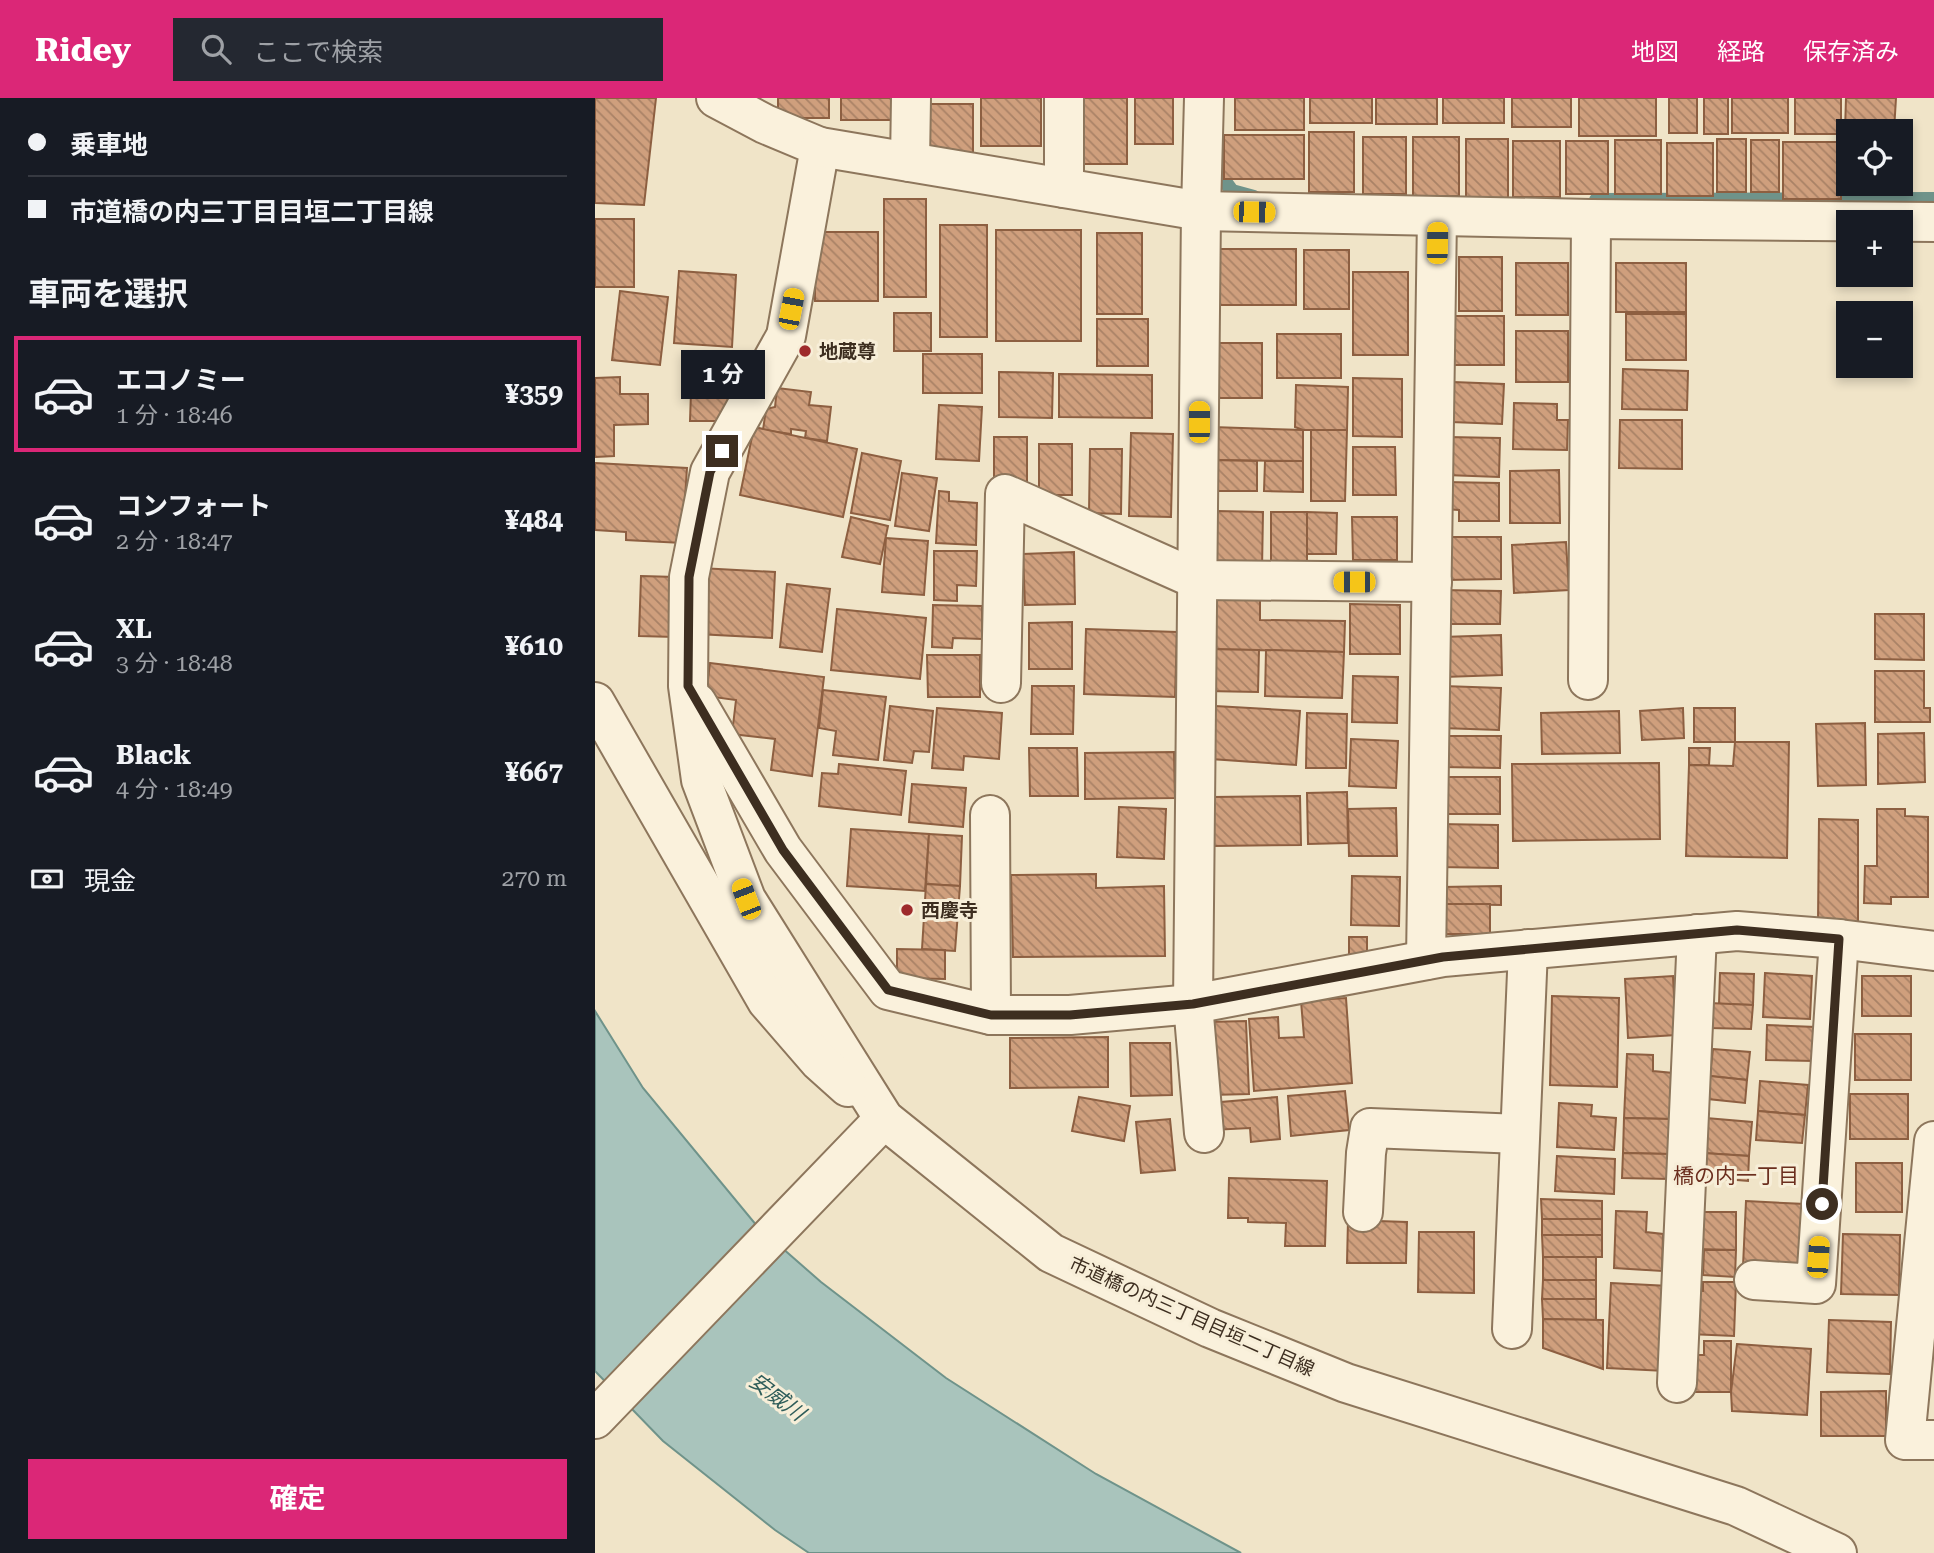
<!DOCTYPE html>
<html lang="ja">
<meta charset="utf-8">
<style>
body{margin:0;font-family:"Roboto Serif","Noto Sans JP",serif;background:#242831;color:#f1f3f6;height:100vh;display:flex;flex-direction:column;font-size:26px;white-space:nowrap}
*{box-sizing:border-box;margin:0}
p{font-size:23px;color:#9ea1a6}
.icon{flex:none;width:38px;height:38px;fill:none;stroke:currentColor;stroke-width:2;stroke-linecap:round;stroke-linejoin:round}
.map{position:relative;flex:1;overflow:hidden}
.drawer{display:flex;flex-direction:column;background:#171b24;width:595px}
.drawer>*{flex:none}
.top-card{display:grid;align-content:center;height:154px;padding:0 28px;background:#171b24}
.tools{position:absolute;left:1241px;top:21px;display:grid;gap:14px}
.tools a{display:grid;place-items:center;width:77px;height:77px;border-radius:0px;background:#171b24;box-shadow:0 4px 10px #0003;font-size:35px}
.end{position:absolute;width:32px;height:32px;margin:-16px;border:9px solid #3d2e20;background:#fff;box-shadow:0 0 0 4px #fff}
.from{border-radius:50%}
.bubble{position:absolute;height:49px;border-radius:0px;background:#171b24;box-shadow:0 4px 10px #0003;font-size:23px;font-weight:700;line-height:49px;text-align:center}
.car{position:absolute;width:21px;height:42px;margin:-21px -10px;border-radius:9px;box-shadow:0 0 5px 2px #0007;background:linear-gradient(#f5c518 24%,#345 0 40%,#f5c518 0 76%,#345 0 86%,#f5c518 0)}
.top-card b{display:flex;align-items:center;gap:24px;height:66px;font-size:26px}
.top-card b+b{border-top:2px solid #363941}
.top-card i{width:18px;height:18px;background:#f1f3f6}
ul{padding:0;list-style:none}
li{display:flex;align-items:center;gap:21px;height:116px;margin:0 14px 10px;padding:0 14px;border:4px solid transparent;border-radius:0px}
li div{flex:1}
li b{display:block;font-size:26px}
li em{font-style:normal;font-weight:700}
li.on{border-color:#db2777}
li>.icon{width:63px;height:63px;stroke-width:1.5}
h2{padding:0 28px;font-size:32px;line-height:84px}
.pay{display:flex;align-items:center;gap:18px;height:77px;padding:0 28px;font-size:26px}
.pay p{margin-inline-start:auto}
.cta{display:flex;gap:14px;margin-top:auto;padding:14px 28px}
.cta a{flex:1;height:80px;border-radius:0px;background:#db2777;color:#fff;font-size:28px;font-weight:700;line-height:80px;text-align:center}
header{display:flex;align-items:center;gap:42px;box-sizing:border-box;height:98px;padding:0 35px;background:#db2777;color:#fff}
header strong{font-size:33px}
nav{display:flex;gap:38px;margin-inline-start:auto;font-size:24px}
.search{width:490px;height:63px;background:#242831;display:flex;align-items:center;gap:18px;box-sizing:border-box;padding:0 24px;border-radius:0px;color:#9ea1a6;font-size:26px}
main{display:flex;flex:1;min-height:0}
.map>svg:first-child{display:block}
.water{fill:#a9c4bc;stroke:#6f938a;stroke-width:2}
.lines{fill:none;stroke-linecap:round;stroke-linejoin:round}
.stream{stroke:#6f938a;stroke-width:14}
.building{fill:url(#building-back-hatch);stroke:#8d5f41;stroke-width:2}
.street-casing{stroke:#8d765c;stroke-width:42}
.street{stroke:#faf1dc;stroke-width:38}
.route{stroke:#3d2e20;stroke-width:9}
.poi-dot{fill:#9e2a2b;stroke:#f7eed8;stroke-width:2.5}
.labels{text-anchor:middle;stroke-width:6;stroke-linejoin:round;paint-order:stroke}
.poi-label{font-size:19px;font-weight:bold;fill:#3d2e20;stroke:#f7eed8;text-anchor:start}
.street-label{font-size:19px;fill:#3d2e20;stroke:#f7eed8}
.neighbourhood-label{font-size:21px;fill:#6b2e1e;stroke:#f7eed8}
.water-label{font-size:21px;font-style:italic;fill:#2f5d5a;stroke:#f7eed8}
</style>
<header>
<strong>Ridey</strong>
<div class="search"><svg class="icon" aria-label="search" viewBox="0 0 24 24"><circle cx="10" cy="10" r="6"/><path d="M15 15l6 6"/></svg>ここで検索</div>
<nav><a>地図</a><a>経路</a><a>保存済み</a></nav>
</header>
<main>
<section class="drawer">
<div class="top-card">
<b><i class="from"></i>乗車地</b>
<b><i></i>市道橋の内三丁目目垣二丁目線</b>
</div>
<h2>車両を選択</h2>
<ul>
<li class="on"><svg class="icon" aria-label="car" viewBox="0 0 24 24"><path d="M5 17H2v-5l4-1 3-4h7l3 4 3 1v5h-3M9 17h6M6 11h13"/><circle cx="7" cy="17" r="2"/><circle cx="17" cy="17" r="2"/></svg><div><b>エコノミー</b><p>1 分 · 18:46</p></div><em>¥359</em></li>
<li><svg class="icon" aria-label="car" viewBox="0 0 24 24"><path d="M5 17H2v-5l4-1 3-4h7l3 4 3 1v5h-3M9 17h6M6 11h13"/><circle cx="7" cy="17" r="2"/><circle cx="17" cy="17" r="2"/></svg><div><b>コンフォート</b><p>2 分 · 18:47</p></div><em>¥484</em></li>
<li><svg class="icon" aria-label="car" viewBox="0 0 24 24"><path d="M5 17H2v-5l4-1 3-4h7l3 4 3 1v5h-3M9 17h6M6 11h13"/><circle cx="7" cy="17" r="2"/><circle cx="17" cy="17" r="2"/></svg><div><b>XL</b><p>3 分 · 18:48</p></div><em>¥610</em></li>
<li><svg class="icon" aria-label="car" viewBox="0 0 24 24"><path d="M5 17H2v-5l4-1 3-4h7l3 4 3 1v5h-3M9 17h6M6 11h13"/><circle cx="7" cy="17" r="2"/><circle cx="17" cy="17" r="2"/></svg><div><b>Black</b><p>4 分 · 18:49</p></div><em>¥667</em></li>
</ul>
<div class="pay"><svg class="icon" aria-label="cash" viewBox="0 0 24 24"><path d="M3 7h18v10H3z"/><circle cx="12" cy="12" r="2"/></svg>現金<p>270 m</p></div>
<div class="cta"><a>確定</a></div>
</section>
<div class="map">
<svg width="1339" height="1455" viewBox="0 0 1339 1455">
<defs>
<pattern id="building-back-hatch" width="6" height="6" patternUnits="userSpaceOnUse" patternTransform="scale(1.75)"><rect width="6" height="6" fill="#cf9f7d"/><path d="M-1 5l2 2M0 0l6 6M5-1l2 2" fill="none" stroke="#a98266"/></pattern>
</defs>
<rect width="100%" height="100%" fill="#f0e4c8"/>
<polygon class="water" points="0,913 48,990 162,1128 226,1184 351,1280 501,1376 646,1455 214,1455 180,1432 68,1343 0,1273"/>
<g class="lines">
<g class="stream">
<polyline points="620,70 637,93 659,99"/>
<polyline points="1001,102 1339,101"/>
</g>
</g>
<g class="building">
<polygon points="0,0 61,0 49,107 0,105"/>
<rect x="183" y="0" width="51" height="20"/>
<rect x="246" y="0" width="53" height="22"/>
<rect x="386" y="0" width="60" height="48"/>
<rect x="485" y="0" width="47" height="66"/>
<rect x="540" y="0" width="38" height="46"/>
<rect x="640" y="0" width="69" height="32"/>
<rect x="715" y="0" width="62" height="25"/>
<rect x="781" y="0" width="61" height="26"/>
<rect x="848" y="0" width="61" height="25"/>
<rect x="917" y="0" width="59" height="29"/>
<rect x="984" y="0" width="77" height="38"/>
<rect x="1074" y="0" width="28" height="35"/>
<rect x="1109" y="0" width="24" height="36"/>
<rect x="1137" y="0" width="56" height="35"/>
<rect x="1200" y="0" width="46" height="36"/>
<polygon points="1251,0 1301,0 1299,33 1250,33"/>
<rect x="329" y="6" width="49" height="54"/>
<rect x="714" y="34" width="45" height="60"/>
<rect x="629" y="37" width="80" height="44"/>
<rect x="768" y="39" width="43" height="57"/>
<rect x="818" y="39" width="46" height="59"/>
<rect x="871" y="41" width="42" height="59"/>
<rect x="1122" y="41" width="29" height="53"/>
<rect x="1020" y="42" width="46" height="54"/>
<rect x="1156" y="42" width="28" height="52"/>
<rect x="918" y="43" width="47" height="56"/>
<rect x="971" y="43" width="42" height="53"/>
<rect x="1188" y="44" width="58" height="57"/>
<rect x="1072" y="45" width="46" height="53"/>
<rect x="289" y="101" width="42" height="98"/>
<rect x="0" y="121" width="39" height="68"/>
<rect x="345" y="127" width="47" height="112"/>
<rect x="401" y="132" width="85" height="111"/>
<rect x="220" y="134" width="63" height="69"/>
<rect x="502" y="135" width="45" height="81"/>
<rect x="619" y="151" width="82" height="56"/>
<rect x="709" y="152" width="45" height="59"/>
<rect x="864" y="159" width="43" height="54"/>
<rect x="921" y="165" width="52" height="52"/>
<rect x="1021" y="165" width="70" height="49"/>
<polygon points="84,173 141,177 137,249 79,245"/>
<rect x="758" y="174" width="55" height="83"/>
<polygon points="25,193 73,199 65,267 17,262"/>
<rect x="299" y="215" width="37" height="38"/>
<rect x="1031" y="216" width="60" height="46"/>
<rect x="858" y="218" width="51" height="49"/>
<rect x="502" y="221" width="51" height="47"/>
<rect x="921" y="233" width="52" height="51"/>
<rect x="682" y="236" width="64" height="44"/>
<rect x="614" y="245" width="53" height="55"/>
<rect x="328" y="256" width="59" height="39"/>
<polygon points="1028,271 1093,273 1092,312 1027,311"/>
<polygon points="404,274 458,275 457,320 404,319"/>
<polygon points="464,276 557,277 557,320 464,319"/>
<polygon points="25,279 25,296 53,296 53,326 19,327 19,358 0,359 0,280"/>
<polygon points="758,280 807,281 807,339 758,338"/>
<polygon points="858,284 909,286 907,326 856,324"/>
<polygon points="701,287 753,289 752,332 708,332 700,329"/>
<polygon points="182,290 216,294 214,307 236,309 232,343 210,340 211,333 196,331 196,336 168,332 171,311 180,309"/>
<polygon points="96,294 136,295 135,323 95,323"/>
<polygon points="919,305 962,306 962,322 973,322 972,352 918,351"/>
<polygon points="344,307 387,309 384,363 341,361"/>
<polygon points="1025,322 1087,322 1087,371 1024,370"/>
<polygon points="159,329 262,351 248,419 145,397"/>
<polygon points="617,329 708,332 708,363 616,362"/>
<polygon points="716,332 752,332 750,403 716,403"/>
<polygon points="536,335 578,336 576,419 534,418"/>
<polygon points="399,339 432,339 432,385 399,386"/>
<polygon points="853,339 905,340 904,379 851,377"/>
<rect x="444" y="346" width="33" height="51"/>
<polygon points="758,349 800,349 801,397 758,397"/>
<polygon points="495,351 527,351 526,416 494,415"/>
<polygon points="267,355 306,363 295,422 256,415"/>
<polygon points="616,362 662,363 662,393 617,393"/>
<polygon points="670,363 708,363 708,394 669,393"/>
<polygon points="0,365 92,370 87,445 31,442 31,434 0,432"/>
<polygon points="964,372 965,425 915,425 915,373"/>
<polygon points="307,375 342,380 334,433 300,428"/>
<polygon points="850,384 904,385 904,423 864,423 864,412 850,411"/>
<polygon points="344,393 354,394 354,403 382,405 381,447 341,445"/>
<polygon points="622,413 668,414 667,472 621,471"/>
<rect x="676" y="414" width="36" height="52"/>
<polygon points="712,414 742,415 741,456 712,456"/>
<polygon points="256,419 293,428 285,466 247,459"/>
<polygon points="757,419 802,419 802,462 758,462"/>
<polygon points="852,439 906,439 906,481 852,482"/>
<polygon points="291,440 333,443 329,497 287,494"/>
<polygon points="971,444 974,492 919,495 917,447"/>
<polygon points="339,453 382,453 381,488 362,487 362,503 339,502"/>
<polygon points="479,454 480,506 430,507 428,456"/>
<polygon points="105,470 180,474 177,540 102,536"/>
<polygon points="46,478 81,479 80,539 44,538"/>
<polygon points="192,486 235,491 227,554 185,549"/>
<polygon points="847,492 906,493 905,526 846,526"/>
<polygon points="612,500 665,501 665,522 750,523 749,554 611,551"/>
<polygon points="755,506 805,507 805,556 755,556"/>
<polygon points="338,507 387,508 387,541 358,540 357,550 337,549"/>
<polygon points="242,511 331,520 325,581 236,572"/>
<polygon points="1280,516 1329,516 1329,562 1280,561"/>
<polygon points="477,524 477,571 434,571 434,525"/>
<polygon points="491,531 582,534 580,599 489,596"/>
<polygon points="906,537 907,577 849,579 848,539"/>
<polygon points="611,551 664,552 663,594 611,593"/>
<polygon points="671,552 749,554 747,600 670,598"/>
<polygon points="332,557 385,557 385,599 333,599"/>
<polygon points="115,565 229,579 217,678 176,672 180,641 137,636 141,602 111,598"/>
<polygon points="1280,573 1329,573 1329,610 1335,610 1335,624 1280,624"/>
<polygon points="758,578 803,579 802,625 757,624"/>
<polygon points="437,588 479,588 478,636 436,636"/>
<polygon points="848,588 906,590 904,632 846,630"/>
<polygon points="228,592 291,599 283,662 238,657 241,633 224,630"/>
<polygon points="295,608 338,613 334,654 319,653 317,665 289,662"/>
<polygon points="620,608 705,613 701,667 616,661"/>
<polygon points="342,610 407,615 404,661 369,658 368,672 337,670"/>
<polygon points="1088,610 1089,640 1047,642 1045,613"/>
<rect x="1099" y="610" width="41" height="34"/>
<polygon points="1024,613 1025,655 947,656 946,615"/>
<polygon points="712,615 752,616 751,670 711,670"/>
<polygon points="1270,625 1271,687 1223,688 1221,626"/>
<polygon points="1329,635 1330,684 1283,686 1283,636"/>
<polygon points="847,638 906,638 905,670 847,669"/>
<polygon points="756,641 803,643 801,690 754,688"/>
<polygon points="1140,644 1194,644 1192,760 1091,758 1094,667 1138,668"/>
<polygon points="434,650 482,650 483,698 435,698"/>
<polygon points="1094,650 1115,650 1114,667 1094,667"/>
<polygon points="579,654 580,700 490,701 490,655"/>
<polygon points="1064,665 1065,741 918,743 917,666"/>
<polygon points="244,666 311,673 306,717 224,708 227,675 243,676"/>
<rect x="847" y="679" width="58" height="37"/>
<polygon points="317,686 371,690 368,729 314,724"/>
<polygon points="752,694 753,745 713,746 712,695"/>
<polygon points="705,698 706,747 619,748 618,699"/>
<polygon points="524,709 571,711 569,761 522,759"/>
<polygon points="801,710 802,758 754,758 753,711"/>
<polygon points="1282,711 1310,711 1310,718 1333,719 1333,799 1296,799 1296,806 1269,805 1270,768 1282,768"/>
<polygon points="1224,721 1263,722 1263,825 1223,825"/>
<polygon points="844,726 903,727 903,770 843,769"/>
<polygon points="256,731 334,736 330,793 252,788"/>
<polygon points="334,736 367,738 365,788 331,786"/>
<polygon points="501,776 501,790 569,788 570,858 418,859 416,777"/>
<polygon points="757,778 805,779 804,828 756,827"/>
<polygon points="331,786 365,788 360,853 327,851"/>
<polygon points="906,788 906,807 845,806 846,789"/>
<rect x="845" y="806" width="50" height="30"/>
<rect x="754" y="839" width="18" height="19"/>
<polygon points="302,851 350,852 350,881 302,880"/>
<polygon points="1125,875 1159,876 1158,907 1124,906"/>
<polygon points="1170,875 1217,878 1215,921 1168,919"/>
<polygon points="1078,878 1081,937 1033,940 1030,881"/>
<rect x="1267" y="878" width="49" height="40"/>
<polygon points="957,898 1024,900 1022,989 955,987"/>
<polygon points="751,900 757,985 659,993 654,921 683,919 684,940 709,939 706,903"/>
<polygon points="1114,905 1158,907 1156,931 1114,930"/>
<polygon points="651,923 654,996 616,997 613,924"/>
<polygon points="1172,927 1221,929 1219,963 1171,962"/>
<rect x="1260" y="936" width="56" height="46"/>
<polygon points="513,939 513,989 415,990 415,940"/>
<polygon points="535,945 575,945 577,997 536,998"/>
<polygon points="1118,951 1155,954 1152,982 1115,978"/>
<polygon points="1032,956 1058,957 1058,973 1078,975 1075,1021 1029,1020"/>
<polygon points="1115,978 1152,982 1150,1005 1113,1001"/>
<polygon points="1165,983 1213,987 1210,1017 1163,1013"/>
<polygon points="750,993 754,1032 696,1038 693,998"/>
<rect x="1255" y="996" width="58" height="45"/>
<polygon points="484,999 535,1008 529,1043 477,1033"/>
<polygon points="682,999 685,1041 656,1044 655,1030 617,1032 615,1005"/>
<polygon points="964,1005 997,1007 996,1018 1021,1020 1019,1052 962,1049"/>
<polygon points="1163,1013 1210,1017 1207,1045 1161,1042"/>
<polygon points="1029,1020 1075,1021 1074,1056 1028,1055"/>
<polygon points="1111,1020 1157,1024 1154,1058 1108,1055"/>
<polygon points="575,1021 580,1072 546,1075 541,1024"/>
<polygon points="1028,1055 1074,1056 1074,1081 1027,1080"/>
<polygon points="1108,1055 1154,1058 1153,1083 1105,1079"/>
<polygon points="962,1058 1020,1061 1019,1096 960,1093"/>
<rect x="1261" y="1065" width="46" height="49"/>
<polygon points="634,1080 732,1083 730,1148 690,1148 691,1125 653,1124 653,1120 633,1120"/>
<polygon points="946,1101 1007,1103 1007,1121 947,1121"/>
<polygon points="1151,1103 1210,1106 1207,1171 1148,1168"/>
<polygon points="1021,1113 1052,1114 1051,1134 1068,1136 1067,1173 1019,1170"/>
<polygon points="1102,1114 1141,1114 1141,1152 1100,1151"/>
<rect x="947" y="1121" width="60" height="16"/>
<polygon points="753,1122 812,1124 811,1165 752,1165"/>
<polygon points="824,1134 879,1134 879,1195 823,1194"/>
<polygon points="1248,1136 1305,1137 1304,1197 1246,1196"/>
<polygon points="947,1137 1007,1137 1007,1159 948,1159"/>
<polygon points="1109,1152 1141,1152 1140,1179 1108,1177"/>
<rect x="948" y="1159" width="53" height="23"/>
<polygon points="948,1182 1001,1182 1001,1201 947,1201"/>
<polygon points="1108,1184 1141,1184 1139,1238 1094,1236 1095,1192 1108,1193"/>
<polygon points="1016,1185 1074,1188 1070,1273 1012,1270"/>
<polygon points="947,1201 1001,1201 1001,1222 948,1221"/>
<polygon points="948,1221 1008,1222 1008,1271 948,1250"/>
<polygon points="1234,1222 1296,1224 1295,1276 1232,1274"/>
<polygon points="1109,1243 1136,1243 1136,1294 1091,1294 1091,1257 1109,1257"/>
<polygon points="1142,1246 1216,1251 1212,1317 1137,1313 1136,1294"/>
<polygon points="1291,1293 1291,1338 1226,1338 1226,1294"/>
</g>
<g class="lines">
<defs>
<g id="street">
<polyline points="121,0 170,26 225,49 191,238 115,374 94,479 93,588 106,682 151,801 289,1021 456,1155 615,1230 751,1285 1141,1408 1242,1455"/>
<polyline points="225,49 606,113 996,121 1339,124"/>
<polyline points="315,64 316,0"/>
<polyline points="469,90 469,0"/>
<polyline points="993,582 996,121"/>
<polyline points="406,585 410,396 603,482 837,484"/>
<polyline points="0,604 172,903 224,963 253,989"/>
<polyline points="102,605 188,752 293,892 396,917 475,917 598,906 848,859 1142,833 1244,841 1339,853"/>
<polyline points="395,717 396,917"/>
<polyline points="831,862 842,118"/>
<polyline points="609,1035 598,906 606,113 609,0"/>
<polyline points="1339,1043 1310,1342 1339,1342"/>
<polyline points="768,1114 771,1055 775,1030 925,1036"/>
<polyline points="1159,1182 1221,1186 1244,841"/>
<polyline points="917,1231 933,851"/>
<polyline points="1082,1285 1102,836"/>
<polyline points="0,1321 289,1021"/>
</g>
</defs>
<use href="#street" class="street-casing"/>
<use href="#street" class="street"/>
</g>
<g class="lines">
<polyline class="route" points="127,353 115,374 94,479 93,588 188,752 293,892 396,917 475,917 598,906 848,859 1142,832 1244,841 1227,1106"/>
</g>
<g class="poi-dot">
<circle cx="210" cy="253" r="7"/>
<circle cx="312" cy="812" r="7"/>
</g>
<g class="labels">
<g class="poi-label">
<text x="224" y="260">地蔵尊</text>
<text x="326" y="819">西慶寺</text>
</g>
<g class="street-label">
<text transform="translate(597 1218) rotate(24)" y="7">市道橋の内三丁目目垣二丁目線</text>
</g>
<g class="neighbourhood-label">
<text x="1141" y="1085">橋の内一丁目</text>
</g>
<g class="water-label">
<text transform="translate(182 1299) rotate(37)" y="7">安威川</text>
</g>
</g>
</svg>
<div class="tools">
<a><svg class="icon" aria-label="locate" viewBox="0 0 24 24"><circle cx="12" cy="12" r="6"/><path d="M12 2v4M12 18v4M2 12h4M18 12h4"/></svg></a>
<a>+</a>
<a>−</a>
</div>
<i class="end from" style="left:1227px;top:1106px"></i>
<i class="end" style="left:127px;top:353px"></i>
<div class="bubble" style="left:86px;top:252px;width:84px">1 分</div>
<i class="car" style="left:659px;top:114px;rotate:91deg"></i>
<i class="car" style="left:842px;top:145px;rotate:1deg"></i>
<i class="car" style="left:196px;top:211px;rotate:11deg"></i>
<i class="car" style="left:604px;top:324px;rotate:0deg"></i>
<i class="car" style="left:759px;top:484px;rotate:270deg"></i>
<i class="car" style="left:151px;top:801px;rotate:339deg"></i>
<i class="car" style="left:1223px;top:1159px;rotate:4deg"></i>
</div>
</main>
